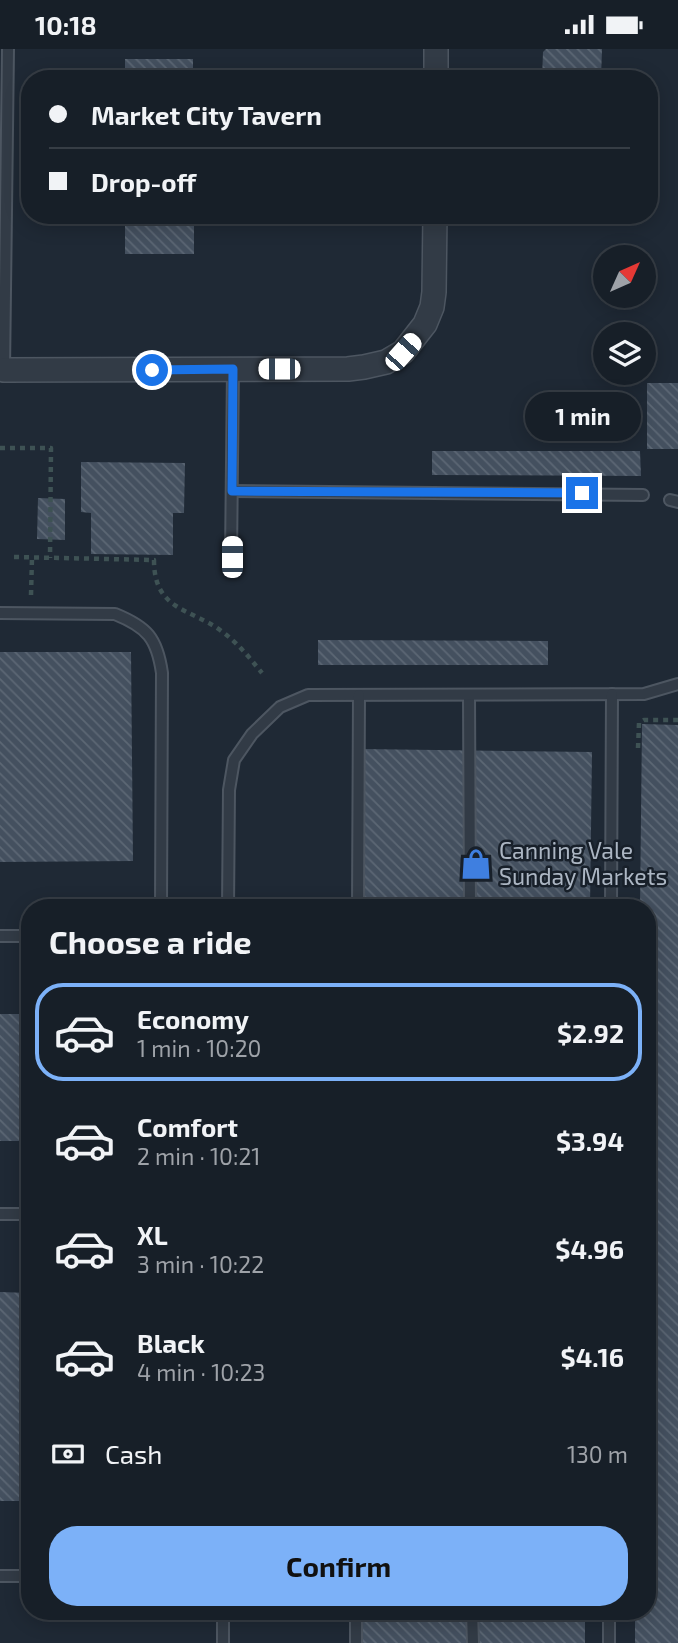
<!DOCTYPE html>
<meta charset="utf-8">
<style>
body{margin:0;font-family:"Exo 2",sans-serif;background:#242c34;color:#f1f3f6;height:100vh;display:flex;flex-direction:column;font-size:26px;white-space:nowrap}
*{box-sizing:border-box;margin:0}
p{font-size:23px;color:#9ea2a8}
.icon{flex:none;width:38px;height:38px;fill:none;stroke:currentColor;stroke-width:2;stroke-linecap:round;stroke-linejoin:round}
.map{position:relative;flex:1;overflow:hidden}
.side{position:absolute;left:21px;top:850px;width:635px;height:721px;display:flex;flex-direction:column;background:#171f28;border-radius:28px;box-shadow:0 4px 18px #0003,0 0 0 2px #363d45}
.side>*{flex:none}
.guide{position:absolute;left:21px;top:21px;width:637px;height:154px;border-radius:28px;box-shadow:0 4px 18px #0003,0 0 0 2px #363d45;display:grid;align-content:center;height:154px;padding:0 28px;background:#171f28}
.needle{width:46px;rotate:45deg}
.buttons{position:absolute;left:593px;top:196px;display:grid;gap:14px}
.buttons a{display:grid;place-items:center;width:63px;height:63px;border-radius:50%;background:#171f28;box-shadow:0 4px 18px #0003,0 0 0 2px #363d45;font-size:35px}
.end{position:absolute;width:32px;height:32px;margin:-16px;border:9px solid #1a73e8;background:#fff;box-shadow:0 0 0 4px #fff}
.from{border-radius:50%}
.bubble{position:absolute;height:49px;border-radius:24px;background:#171f28;box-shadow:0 4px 18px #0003,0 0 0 2px #363d45;font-size:23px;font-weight:700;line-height:49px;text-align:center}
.car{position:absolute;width:21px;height:42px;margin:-21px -10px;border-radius:9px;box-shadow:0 0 5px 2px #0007;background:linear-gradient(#fff 24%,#345 0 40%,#fff 0 76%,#345 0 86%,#fff 0)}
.guide b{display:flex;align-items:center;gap:24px;height:66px;font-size:26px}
.guide b+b{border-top:2px solid #363d45}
.guide i{width:18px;height:18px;background:#f1f3f6}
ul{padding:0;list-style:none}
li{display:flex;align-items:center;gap:21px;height:98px;margin:0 14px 10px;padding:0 14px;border:4px solid transparent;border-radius:28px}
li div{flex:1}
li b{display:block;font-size:26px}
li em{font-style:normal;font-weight:700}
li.active{border-color:#7cb1f8}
li>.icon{width:63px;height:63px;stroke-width:1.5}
h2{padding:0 28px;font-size:32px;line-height:84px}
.pay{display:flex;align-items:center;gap:18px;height:77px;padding:0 28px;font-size:26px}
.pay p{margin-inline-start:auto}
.primary-button{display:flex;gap:14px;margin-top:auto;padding:14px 28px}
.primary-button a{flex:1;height:80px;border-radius:28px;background:#7cb1f8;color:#111;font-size:28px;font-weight:700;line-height:80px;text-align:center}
.status{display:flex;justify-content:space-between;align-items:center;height:49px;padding:0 35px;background:#171f28;direction:ltr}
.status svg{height:19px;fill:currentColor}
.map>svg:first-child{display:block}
.building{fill:url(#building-back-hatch)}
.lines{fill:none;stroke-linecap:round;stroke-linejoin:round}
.lane-casing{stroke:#4d5661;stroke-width:14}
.street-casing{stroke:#4d5661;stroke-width:26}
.path{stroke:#3e5254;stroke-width:4.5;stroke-dasharray:5 5;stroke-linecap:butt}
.lane{stroke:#323b46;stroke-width:10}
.street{stroke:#323b46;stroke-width:23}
.route{stroke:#1a73e8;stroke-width:9}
.labels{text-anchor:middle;stroke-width:5;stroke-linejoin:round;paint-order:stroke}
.poi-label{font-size:23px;fill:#acb6c3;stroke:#18202a;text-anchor:start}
</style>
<div class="status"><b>10:18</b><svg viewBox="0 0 49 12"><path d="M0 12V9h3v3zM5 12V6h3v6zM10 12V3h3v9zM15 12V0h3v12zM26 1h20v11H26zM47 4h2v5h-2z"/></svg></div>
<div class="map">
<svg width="678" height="1594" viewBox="0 0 678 1594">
<defs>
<pattern id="building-back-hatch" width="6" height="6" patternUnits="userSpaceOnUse" patternTransform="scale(1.75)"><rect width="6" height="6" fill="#44505f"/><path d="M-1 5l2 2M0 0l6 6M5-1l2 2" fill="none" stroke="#5c6774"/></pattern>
</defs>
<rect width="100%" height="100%" fill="#1f2935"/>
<g class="building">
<polygon points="546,0 602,0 601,30 542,30 543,3"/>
<rect x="125" y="10" width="68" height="20"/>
<rect x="125" y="166" width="69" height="39"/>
<rect x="647" y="334" width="31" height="66"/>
<polygon points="432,402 640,402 641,427 432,426"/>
<polygon points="81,413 185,414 184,464 173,464 173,506 91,505 91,464 81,463"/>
<polygon points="38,449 65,450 65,491 37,490"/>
<polygon points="318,591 548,592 548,616 318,616"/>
<polygon points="0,603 131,603 133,812 0,813"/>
<polygon points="642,675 678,676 678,1594 635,1594 635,1563 648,1563 648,859 640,859"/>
<polygon points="362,700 592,703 590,859 361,859"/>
<rect x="0" y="965" width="30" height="127"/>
<polygon points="0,1243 30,1244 30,1452 0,1452"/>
<rect x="356" y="1563" width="229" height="31"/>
</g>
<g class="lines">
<defs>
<g id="lane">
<polyline points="2,322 4,321 8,0"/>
<polyline points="232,442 643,446"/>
<polyline points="670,451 678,453"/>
<polyline points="231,508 233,320"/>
<path d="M 0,564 L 115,565 C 147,578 157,589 162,624 L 161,859"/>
<polyline points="469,646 470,859"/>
<polyline points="228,859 229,741 234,711 252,685 280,658 308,646 644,645 678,635"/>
<polyline points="358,859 359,646"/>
<polyline points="611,859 612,645"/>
<polyline points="0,887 30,887"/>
<polyline points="0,1165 30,1165"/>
<polyline points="0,1527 30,1527"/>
<polyline points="472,1563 473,1594"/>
<polyline points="223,1594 223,1563"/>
<polyline points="356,1594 356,1563"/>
<polyline points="609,1594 609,1563"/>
</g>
<g id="street">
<polyline points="436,30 436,0"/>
<polyline points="4,321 348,320 364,318 386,313 403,303 425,275 432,258 434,243 435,166"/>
</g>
</defs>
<use href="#lane" class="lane-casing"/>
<use href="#street" class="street-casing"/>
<g class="path">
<polyline points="0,399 51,399 50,509"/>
<path d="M 14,508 L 154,511 C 154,561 189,559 220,581 C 238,594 248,607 262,624"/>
<polyline points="31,546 32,509"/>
<polyline points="638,699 639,674 644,671 678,671"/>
</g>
<use href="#lane" class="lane"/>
<use href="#street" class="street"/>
</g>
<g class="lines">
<polyline class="route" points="152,321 233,320 232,442 582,444"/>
</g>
<defs>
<symbol id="shop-bare" viewBox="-9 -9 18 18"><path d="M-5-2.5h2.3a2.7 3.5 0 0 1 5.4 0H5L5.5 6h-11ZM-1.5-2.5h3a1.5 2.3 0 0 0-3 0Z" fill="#3f7fe0" stroke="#18202a" stroke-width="2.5" paint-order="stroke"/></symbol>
</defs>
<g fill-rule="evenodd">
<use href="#shop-bare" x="454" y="793" width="44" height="44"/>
</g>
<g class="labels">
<g class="poi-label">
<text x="499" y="810">Canning Vale<tspan x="499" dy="26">Sunday Markets</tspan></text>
</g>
</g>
</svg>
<div class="buttons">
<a><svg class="needle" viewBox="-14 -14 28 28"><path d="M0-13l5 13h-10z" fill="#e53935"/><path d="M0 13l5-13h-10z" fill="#9ea2a8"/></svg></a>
<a><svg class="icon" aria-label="layers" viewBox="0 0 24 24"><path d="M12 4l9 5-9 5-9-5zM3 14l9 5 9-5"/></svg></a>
</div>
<i class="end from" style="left:152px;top:321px"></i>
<i class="end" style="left:582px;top:444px"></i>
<div class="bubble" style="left:525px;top:343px;width:116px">1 min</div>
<i class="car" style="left:403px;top:303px;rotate:42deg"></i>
<i class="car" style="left:279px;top:320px;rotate:270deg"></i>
<i class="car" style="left:232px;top:508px;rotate:0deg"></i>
<div class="guide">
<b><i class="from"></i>Market City Tavern</b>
<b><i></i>Drop-off</b>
</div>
<section class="side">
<h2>Choose a ride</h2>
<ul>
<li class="active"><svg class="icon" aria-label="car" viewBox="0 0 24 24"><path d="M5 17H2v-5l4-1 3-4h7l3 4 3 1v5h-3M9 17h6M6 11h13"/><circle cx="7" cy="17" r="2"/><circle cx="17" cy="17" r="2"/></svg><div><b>Economy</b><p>1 min · 10:20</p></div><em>$2.92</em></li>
<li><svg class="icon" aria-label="car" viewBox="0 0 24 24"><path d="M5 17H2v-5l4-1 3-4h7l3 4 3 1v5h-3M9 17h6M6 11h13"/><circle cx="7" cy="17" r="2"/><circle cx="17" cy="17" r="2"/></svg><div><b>Comfort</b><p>2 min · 10:21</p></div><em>$3.94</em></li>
<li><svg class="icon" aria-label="car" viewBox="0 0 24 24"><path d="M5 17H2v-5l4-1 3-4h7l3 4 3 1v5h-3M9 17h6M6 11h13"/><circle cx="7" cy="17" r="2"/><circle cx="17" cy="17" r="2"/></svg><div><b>XL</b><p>3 min · 10:22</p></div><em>$4.96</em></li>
<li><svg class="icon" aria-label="car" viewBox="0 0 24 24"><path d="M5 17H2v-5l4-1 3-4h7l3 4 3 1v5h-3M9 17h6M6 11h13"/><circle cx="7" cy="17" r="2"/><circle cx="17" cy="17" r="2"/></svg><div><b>Black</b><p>4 min · 10:23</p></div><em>$4.16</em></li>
</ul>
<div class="pay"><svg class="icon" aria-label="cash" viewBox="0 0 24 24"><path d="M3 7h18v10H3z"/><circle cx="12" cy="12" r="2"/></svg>Cash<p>130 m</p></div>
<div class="primary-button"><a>Confirm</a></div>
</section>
</div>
